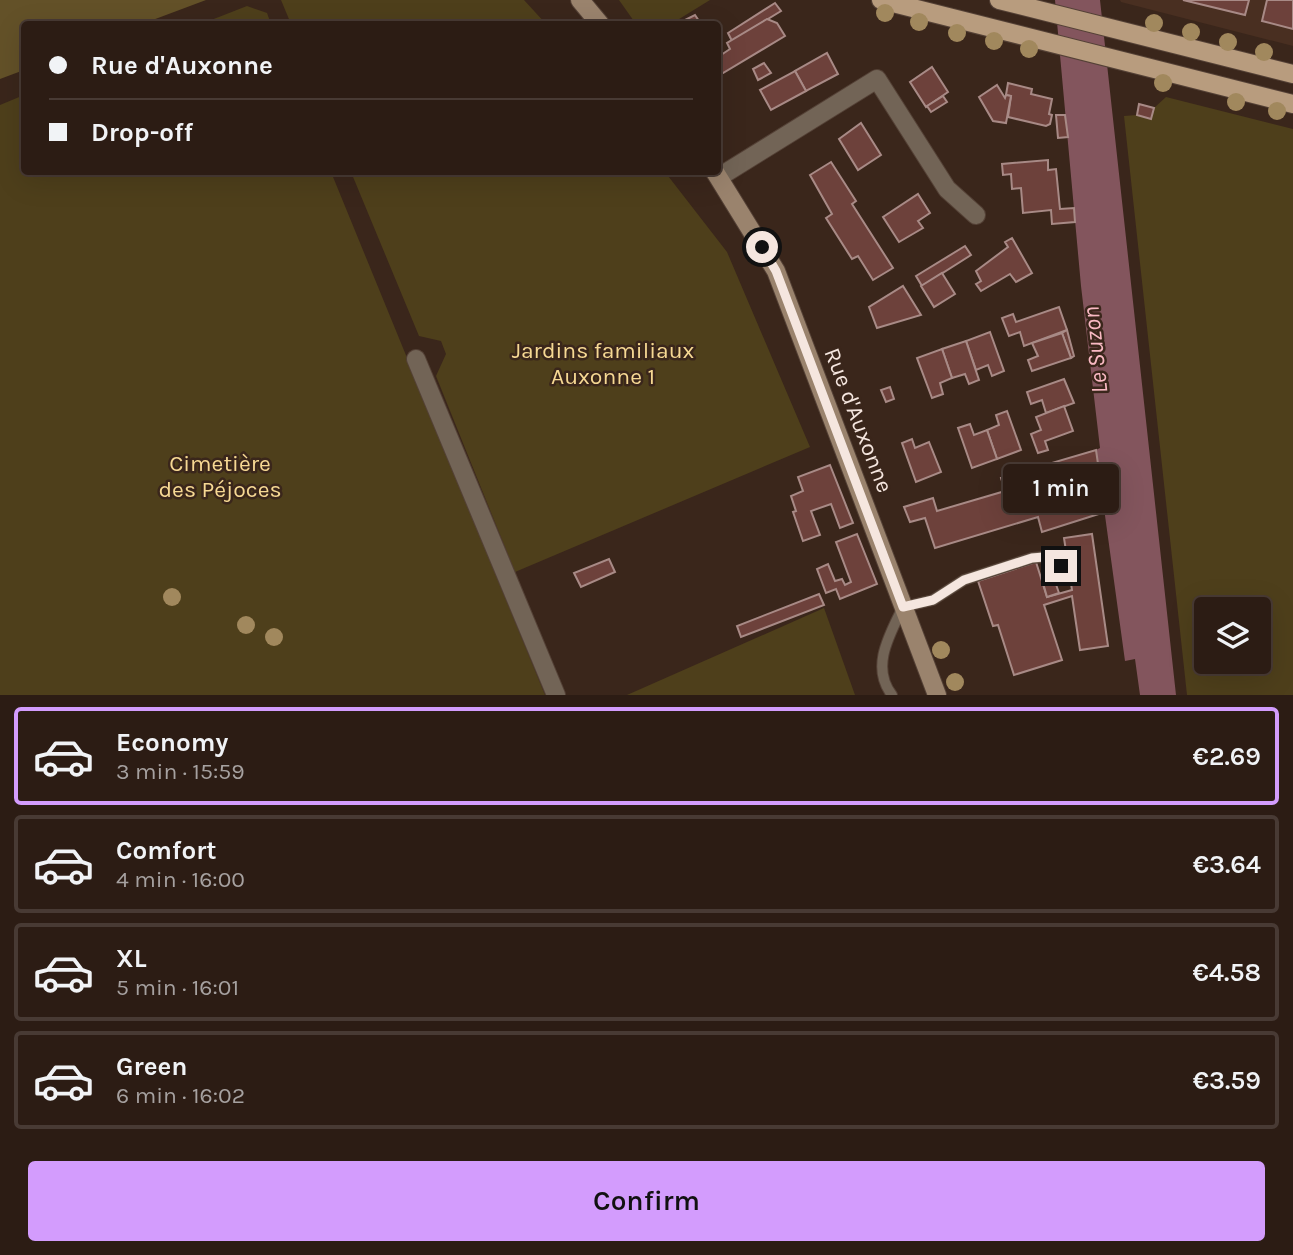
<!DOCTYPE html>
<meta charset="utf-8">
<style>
body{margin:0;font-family:Karla,sans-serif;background:#34251d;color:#f1f3f6;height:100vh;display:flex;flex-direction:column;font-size:26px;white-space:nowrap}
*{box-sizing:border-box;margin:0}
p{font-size:23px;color:#a6a1a0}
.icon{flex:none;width:38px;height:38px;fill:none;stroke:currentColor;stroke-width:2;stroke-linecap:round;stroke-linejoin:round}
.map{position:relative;height:695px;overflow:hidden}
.details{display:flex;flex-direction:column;background:#2c1c14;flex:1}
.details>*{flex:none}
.banner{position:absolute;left:21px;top:21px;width:700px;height:154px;border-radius:7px;box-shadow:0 7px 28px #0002,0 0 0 2px #483a34;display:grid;align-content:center;height:154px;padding:0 28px;background:#2c1c14}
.fabs{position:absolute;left:1194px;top:597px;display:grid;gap:14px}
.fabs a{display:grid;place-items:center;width:77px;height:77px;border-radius:7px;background:#2c1c14;box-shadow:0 7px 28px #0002,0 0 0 2px #483a34;font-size:35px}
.end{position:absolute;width:32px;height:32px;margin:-16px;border:9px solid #f5e6df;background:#111;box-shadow:0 0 0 4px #111}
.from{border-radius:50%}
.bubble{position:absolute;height:49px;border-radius:7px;background:#2c1c14;box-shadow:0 7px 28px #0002,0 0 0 2px #483a34;font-size:23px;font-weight:600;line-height:49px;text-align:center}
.banner b{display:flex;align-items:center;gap:24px;height:66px;font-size:26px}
.banner b+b{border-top:2px solid #483a34}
.banner i{width:18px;height:18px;background:#f1f3f6}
ul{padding:12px 0 0;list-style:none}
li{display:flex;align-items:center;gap:21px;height:98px;margin:0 14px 10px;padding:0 14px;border:4px solid #483a34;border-radius:7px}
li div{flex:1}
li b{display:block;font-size:26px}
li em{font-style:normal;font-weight:600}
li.active{border-color:#d39cfd}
li>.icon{width:63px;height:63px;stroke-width:1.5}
.cta{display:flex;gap:14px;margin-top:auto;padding:14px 28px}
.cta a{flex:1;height:80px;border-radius:7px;background:#d39cfd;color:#111;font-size:28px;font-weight:600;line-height:80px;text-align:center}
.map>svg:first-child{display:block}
.built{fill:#492f21}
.green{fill:#4e3f1b;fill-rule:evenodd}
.forest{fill:#635128}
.water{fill:#83555d}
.building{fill:#6d413b;stroke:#a88a86;stroke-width:2}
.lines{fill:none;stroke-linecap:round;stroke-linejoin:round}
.lane-casing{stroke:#544136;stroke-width:12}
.street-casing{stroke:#544136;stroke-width:20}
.secondary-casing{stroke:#544136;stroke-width:20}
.primary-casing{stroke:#544136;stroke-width:20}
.lane{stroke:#726456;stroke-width:10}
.street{stroke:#726456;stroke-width:18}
.secondary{stroke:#9a836d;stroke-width:18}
.primary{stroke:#b89c7e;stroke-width:18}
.tree{fill:#a1885d}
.route{stroke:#f5e6df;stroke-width:9}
.labels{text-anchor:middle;stroke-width:5;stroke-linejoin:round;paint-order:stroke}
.park-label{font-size:23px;fill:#f6d893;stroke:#3a261b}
.street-label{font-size:23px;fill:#f5e6df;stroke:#3a261b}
.water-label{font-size:24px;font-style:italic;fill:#f9b9c3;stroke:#3a261b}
</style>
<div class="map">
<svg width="1293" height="695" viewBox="0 0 1293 695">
<rect width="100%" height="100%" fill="#3a261b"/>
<polygon class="built" points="1120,0 1293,0 1293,46 1121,2"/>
<g class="green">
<polygon points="281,0 524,0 546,24 291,24"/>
<polygon points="619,0 710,0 671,24 636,24"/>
<polygon points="247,6 267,13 271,24 201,24"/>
<polygon points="24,95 24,172 331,172 545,695 0,695 0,105"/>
<path d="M 1166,97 L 1293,129 L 1293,695 L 1187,695 L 1124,116 L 1137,115 L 1151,119 L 1154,108 ZM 1206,609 L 1258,609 L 1258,662 L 1206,662 Z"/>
<polygon points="351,172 665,172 727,252 810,447 515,572 436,376 446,354 441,341 419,336"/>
<polygon points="824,608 855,695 627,695"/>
</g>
<polygon class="forest" points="0,0 206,0 142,24 24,24 24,70 0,79"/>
<polygon class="water" points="1055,0 1100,0 1176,695 1140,695 1135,659 1125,661 1096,450 1100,448 1081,286"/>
<g class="building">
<polygon points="1183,0 1249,0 1245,15"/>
<polygon points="1267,0 1293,0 1293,29 1262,21"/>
<polygon points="775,3 781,11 732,41 728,33"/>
<polygon points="695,15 701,24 677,24"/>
<polygon points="767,19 777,23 785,36 718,76 718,57 730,49 727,43"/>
<polygon points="827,53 838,74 806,91 795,71"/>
<polygon points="764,63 771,73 758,80 753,69"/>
<polygon points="932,67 948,92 926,107 910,82"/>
<polygon points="795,71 806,91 771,110 760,90"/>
<polygon points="1008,83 1032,89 1031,94 1052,99 1049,114 1052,115 1050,124 1046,126 1008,117 1011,96 1006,95"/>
<polygon points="997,85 1005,98 1006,95 1011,96 1006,123 993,121 979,97"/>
<polygon points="943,96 947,102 931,112 927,106"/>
<polygon points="1139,104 1154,108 1151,119 1137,115"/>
<polygon points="1056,115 1065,115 1068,137 1058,138"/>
<polygon points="861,123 881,155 858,170 839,139"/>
<polygon points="1048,160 1048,170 1056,169 1060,209 1074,208 1075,222 1052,224 1051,210 1023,213 1021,188 1012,189 1011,174 1003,175 1002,164"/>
<polygon points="831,162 856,201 852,204 893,268 873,280 858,256 852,259 826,218 832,214 810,175"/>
<polygon points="918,194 930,213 918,221 923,228 899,242 883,217"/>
<polygon points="1012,238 1032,273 1016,282 1010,274 981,291 976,284 981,281 976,271 1008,247 1005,242"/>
<polygon points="965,246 971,255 922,286 916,276"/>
<polygon points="942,273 955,294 934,307 921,286"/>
<polygon points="903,286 921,315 877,328 869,307"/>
<polygon points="1059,307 1067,330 1024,346 1020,332 1009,336 1002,318 1013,314 1016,322"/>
<polygon points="1067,330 1074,356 1071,358 1062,333"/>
<polygon points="990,332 1004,371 992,376 988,365 976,370 966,341"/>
<polygon points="1062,333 1071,358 1032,371 1028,360 1038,356 1032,343"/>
<polygon points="966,341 979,380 969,384 965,374 952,378 942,349"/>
<polygon points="942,349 952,378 940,383 943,394 932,398 917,358"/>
<polygon points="1064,379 1074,403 1046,413 1042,400 1031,404 1027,392"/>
<polygon points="890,387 894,399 886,402 881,390"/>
<polygon points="1064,406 1073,431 1045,441 1048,450 1038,453 1031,434 1041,430 1036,417"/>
<polygon points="1007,411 1021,450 997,459 987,430 999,425 996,415"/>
<polygon points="970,424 974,435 987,430 997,459 972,468 958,428"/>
<polygon points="912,439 915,448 929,442 941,472 916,482 902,443"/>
<polygon points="1096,450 1105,512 1042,532 1038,517 935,548 925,518 910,522 904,507 933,498 937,511 1005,491 1001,478"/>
<polygon points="830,465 853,523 840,528 831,504 811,511 820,535 803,541 793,512 796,511 791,496 803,491 798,477"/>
<polygon points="857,534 877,584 840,599 836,589 826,593 817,569 828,564 835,581 842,579 845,585 851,582 836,542"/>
<polygon points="1092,534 1108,646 1080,650 1072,596 1044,605 1062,660 1014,675 998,625 993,626 978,581 1036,562 1047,597 1072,590 1064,538"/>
<polygon points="609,559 615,572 581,587 574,573"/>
<polygon points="1052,573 1059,593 1047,597 1041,576"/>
<polygon points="819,594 824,605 741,637 737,626"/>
</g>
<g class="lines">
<defs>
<path id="lane" d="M 892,695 C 870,667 890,634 903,607 L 933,600 L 964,580 L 1032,558 L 1055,556 L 1061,566"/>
<g id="street">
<polyline points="719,177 877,79 947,189 976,215"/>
<polyline points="416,359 556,695"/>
</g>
<g id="secondary">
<polyline points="580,0 600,24"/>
<polyline points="715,172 776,271 937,695"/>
</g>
<g id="primary">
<polyline points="881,0 1293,104"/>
<polyline points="999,0 1293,74"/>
</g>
</defs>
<use href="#lane" class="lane-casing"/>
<use href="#street" class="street-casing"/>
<use href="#secondary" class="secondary-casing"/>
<use href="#primary" class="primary-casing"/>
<use href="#lane" class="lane"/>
<use href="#street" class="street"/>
<use href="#secondary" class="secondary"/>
<use href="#primary" class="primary"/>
</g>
<g class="tree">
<circle cx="885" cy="13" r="9"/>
<circle cx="919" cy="22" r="9"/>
<circle cx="1154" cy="23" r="9"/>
<circle cx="1191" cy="32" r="9"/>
<circle cx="957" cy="33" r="9"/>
<circle cx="994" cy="41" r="9"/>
<circle cx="1228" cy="42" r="9"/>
<circle cx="1029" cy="49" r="9"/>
<circle cx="1264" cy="52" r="9"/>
<circle cx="1163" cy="83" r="9"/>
<circle cx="1236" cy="102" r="9"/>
<circle cx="1277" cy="111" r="9"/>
<circle cx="172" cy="597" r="9"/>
<circle cx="246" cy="625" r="9"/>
<circle cx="274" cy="637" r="9"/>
<circle cx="941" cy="650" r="9"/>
<circle cx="955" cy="682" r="9"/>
</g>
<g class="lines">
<polyline class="route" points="762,247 776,271 903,607 933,600 964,580 1032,558 1055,556 1061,566"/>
</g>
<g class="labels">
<g class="park-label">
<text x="603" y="358">Jardins familiaux<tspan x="603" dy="26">Auxonne 1</tspan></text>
<text x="220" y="471">Cimetière<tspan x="220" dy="26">des Péjoces</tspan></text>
</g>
<g class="street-label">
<text transform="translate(859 420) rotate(69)" y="8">Rue d'Auxonne</text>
</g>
<g class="water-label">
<text transform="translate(1095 350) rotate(-96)" y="8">Le Suzon</text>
</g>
</g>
</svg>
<div class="fabs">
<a><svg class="icon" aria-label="layers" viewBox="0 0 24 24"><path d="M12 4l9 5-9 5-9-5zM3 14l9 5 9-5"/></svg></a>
</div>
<i class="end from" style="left:762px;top:247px"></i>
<i class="end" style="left:1061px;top:566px"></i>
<div class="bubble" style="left:1003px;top:464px;width:116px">1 min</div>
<div class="banner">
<b><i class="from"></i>Rue d'Auxonne</b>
<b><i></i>Drop-off</b>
</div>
</div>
<section class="details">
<ul>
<li class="active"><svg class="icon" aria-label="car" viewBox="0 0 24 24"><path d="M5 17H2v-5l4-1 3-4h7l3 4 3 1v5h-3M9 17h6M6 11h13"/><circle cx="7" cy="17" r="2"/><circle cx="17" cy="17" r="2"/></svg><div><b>Economy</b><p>3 min · 15:59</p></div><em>€2.69</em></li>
<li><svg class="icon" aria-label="car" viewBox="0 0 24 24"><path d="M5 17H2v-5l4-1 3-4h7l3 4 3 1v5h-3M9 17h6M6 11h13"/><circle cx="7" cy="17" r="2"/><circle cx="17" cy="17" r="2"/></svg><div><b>Comfort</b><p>4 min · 16:00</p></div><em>€3.64</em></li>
<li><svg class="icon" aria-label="car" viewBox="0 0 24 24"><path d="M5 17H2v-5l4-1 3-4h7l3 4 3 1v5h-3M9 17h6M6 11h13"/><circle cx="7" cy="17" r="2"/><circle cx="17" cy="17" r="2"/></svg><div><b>XL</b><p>5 min · 16:01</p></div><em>€4.58</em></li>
<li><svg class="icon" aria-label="car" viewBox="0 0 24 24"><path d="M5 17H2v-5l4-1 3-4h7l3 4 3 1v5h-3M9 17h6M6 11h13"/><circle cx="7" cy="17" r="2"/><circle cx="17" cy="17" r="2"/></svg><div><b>Green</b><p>6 min · 16:02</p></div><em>€3.59</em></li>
</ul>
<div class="cta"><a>Confirm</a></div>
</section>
